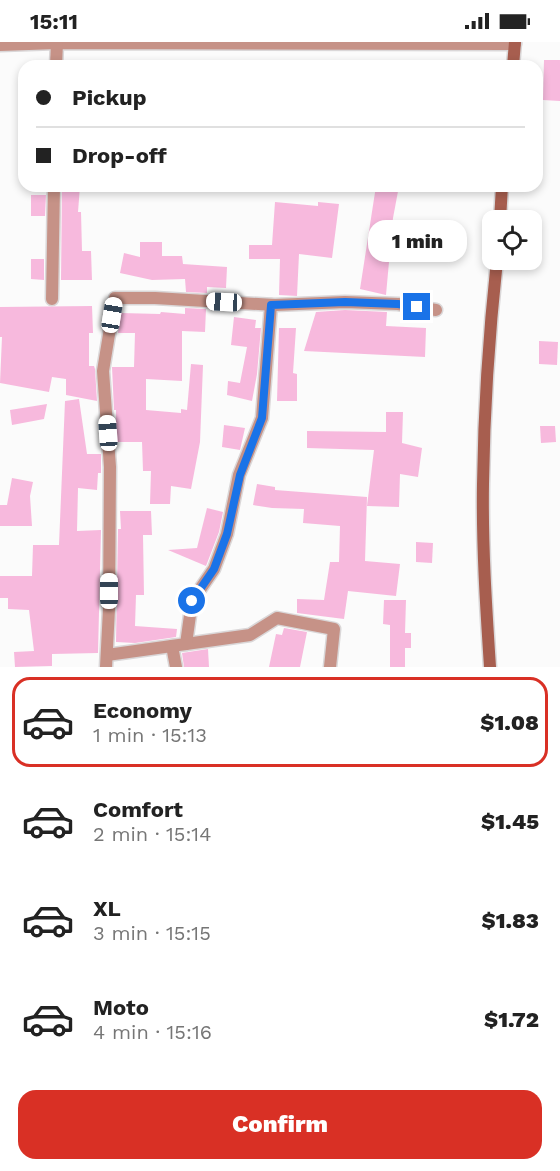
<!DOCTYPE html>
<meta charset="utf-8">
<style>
body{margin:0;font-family:"Work Sans",sans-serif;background:#f6f6f6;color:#222;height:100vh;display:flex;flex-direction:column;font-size:22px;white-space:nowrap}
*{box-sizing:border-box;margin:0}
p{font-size:20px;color:#767676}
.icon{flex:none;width:33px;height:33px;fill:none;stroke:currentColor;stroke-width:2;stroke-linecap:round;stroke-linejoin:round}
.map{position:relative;height:625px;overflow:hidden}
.details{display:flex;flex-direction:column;background:#fff;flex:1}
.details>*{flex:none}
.banner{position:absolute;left:18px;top:18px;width:525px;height:132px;border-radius:18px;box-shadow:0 3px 9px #0003;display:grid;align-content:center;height:132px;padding:0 18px;background:#fff}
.buttons{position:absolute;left:482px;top:168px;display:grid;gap:12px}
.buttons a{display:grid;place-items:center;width:60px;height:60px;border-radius:12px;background:#fff;box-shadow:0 3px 9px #0003;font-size:30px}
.end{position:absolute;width:27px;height:27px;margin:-14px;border:8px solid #1a73e8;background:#fff;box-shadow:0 0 0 3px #fff}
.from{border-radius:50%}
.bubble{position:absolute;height:42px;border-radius:18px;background:#fff;box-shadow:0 3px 9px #0003;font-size:20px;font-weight:800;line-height:42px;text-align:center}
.car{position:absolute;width:18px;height:36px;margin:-18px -9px;border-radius:8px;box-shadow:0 0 4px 2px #0007;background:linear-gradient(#fff 24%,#345 0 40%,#fff 0 76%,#345 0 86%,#fff 0)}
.banner b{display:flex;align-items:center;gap:21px;height:57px;font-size:22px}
.banner b+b{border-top:2px solid #e0e0e0}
.banner i{width:15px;height:15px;background:#222}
ul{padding:10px 0 0;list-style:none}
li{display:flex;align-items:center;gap:18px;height:90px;margin:0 12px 9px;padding:0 6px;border:3px solid transparent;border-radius:18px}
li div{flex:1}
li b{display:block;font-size:22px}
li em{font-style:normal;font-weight:800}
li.current{border-color:#d93025}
li>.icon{width:54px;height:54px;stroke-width:1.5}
.button{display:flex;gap:12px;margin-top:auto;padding:12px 18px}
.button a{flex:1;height:69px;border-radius:18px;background:#d93025;color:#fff;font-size:24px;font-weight:800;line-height:69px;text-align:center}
.status{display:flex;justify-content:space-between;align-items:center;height:42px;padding:0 30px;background:#fff;direction:ltr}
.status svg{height:16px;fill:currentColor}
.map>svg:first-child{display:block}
.building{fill:#f7b9dd}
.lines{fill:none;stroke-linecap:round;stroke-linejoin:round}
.street-casing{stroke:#dad7d8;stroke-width:15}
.secondary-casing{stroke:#dad7d8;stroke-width:15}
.street{stroke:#c69287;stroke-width:12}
.secondary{stroke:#a75e4f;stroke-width:12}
.route{stroke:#1a73e8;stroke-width:8}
</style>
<div class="status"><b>15:11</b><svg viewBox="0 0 49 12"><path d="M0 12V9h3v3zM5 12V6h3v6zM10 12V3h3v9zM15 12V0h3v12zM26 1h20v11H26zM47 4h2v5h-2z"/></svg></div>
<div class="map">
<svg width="560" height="625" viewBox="0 0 560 625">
<rect width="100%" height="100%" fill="#fbfbfb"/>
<g class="building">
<polygon points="544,18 560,18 560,59 543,58"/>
<polygon points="62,144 80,144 78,170 81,170 82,209 91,209 92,238 61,238"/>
<polygon points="376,144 399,144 393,176 386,253 360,247"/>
<polygon points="31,153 46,153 45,174 31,174"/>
<polygon points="275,160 318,164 318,160 339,162 332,216 299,212 297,254 279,253 280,217 249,217 249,203 272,203"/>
<polygon points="434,191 448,194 445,212 431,209"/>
<polygon points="140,200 162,200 162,214 182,214 183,222 227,225 226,246 207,245 207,251 186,250 185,237 152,238 120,231 124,211 140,215"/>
<polygon points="31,217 44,217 44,238 31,237"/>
<polygon points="92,264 93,291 89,291 89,324 94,324 95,327 97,359 66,353 66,337 52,335 49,350 0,341 2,295 0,295 0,265"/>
<polygon points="185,266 206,267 205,290 182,289 182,339 146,337 146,368 181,371 181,367 187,368 191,322 203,323 200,400 191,447 171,444 170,462 150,462 151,429 143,429 142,400 116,400 116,368 114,368 112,325 134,325 135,291 118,291 121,271 160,272 161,270 185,272"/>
<polygon points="345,268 387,270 386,284 426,286 425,315 304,309 316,270"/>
<polygon points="234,275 256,278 255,286 261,286 257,332 252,359 227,353 228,339 240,341 247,305 231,303"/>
<polygon points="279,286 296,286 293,331 297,332 297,359 277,359"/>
<polygon points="539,299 558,300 557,323 539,322"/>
<polygon points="79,357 87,412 101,412 101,431 98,431 97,448 78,446 77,489 101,488 98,611 52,612 52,624 15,625 14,610 34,609 29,568 8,567 8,556 0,556 0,534 32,534 33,503 59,503 65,359"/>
<polygon points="47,362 44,377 12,383 10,368"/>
<polygon points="386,370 403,370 402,401 422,406 418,435 400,432 399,465 367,464 374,408 307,406 307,389 386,390"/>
<polygon points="224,383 245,386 240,408 222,405"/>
<polygon points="540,384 555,384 556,400 541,401"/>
<polygon points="12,436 33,440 30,454 32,484 0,484 0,463 7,463"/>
<polygon points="257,442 275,445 275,448 367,455 365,519 400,522 396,554 348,549 344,577 297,571 297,557 324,558 330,520 339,520 340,484 303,481 304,467 272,466 253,463"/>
<polygon points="207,466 223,470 219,490 206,524 168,508 197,506"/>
<polygon points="120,469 151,469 152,493 143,493 144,553 136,553 135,584 177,587 176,595 135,601 116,600 118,487 121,487"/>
<polygon points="416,500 433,501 432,521 416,520"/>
<polygon points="384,558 406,558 405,591 411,591 411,606 405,606 405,625 390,625 390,583 383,582"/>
<polygon points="284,586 307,590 300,625 269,625 276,592 282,593"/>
<polygon points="208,607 209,625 184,625 182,611"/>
</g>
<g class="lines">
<defs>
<g id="street">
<polyline points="0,3 57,1 515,2"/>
<polyline points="56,24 57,1"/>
<polyline points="52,257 54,144"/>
<polyline points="186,602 250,593 277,576 334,587 330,625"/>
<polyline points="172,604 176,625"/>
<polyline points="107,613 186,602 192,559 214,527 227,492 239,433 262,376 271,263"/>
<polyline points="106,625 109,567 110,425 103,329 115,256 155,256 275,263 345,260 398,262 436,268"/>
</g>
<g id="secondary">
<polyline points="513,24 515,0"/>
<polyline points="500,178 502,144"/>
<path d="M 490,625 C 486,564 482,503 483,442 C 484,367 489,292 497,218"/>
</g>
</defs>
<use href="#street" class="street-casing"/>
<use href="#secondary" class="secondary-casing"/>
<use href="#street" class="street"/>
<use href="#secondary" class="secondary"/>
</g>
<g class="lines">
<polyline class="route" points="192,559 214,527 227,492 240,433 262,376 271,263 345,260 398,262 417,265"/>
</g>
</svg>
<div class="buttons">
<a><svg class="icon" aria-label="locate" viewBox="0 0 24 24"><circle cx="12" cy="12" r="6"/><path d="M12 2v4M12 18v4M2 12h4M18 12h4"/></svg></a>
</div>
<i class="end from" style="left:192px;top:559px"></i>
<i class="end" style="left:417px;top:265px"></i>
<div class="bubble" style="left:368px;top:178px;width:99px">1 min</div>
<i class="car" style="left:224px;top:260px;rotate:273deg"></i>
<i class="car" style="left:112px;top:273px;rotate:9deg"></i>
<i class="car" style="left:108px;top:391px;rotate:356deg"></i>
<i class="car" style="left:109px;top:549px;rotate:0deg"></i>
<div class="banner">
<b><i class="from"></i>Pickup</b>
<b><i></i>Drop-off</b>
</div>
</div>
<section class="details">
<ul>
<li class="current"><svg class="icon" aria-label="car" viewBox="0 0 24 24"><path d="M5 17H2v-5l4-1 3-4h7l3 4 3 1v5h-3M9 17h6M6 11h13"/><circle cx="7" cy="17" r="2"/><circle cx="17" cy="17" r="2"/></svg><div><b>Economy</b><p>1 min · 15:13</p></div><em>$1.08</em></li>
<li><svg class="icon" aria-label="car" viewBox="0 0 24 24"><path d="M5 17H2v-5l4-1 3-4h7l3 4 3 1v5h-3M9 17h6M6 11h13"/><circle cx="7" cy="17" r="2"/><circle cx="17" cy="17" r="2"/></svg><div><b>Comfort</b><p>2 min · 15:14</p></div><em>$1.45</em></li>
<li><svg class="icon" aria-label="car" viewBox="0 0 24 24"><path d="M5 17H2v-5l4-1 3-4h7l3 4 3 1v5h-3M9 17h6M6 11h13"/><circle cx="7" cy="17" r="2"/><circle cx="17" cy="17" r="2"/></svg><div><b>XL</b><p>3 min · 15:15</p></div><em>$1.83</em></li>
<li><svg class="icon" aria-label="car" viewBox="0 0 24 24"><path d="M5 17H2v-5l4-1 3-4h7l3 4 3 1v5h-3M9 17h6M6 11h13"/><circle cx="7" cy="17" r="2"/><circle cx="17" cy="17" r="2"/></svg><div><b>Moto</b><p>4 min · 15:16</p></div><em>$1.72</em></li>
</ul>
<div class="button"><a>Confirm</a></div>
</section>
